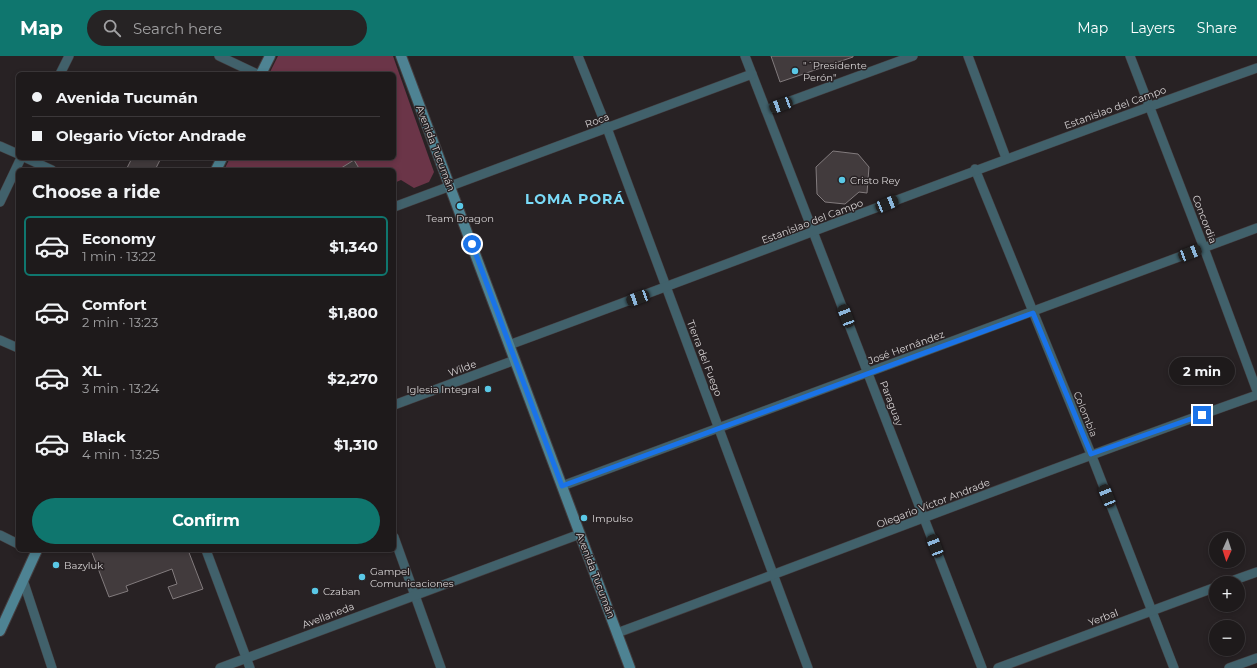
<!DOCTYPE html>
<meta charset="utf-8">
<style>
body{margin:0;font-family:Montserrat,sans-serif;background:#262324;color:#f1f3f6;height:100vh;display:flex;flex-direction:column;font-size:15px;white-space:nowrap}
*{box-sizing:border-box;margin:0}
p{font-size:13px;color:#a1a1a3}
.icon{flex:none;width:22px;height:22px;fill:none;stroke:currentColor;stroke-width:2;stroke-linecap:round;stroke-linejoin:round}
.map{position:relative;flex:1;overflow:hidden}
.drawer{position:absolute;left:16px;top:112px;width:380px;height:384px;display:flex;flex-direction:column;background:#1e1a1b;border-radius:6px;box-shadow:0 2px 6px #0003,0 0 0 1px #3c383a}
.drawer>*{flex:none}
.top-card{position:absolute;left:16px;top:16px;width:380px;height:88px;border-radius:6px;box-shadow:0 2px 6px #0003,0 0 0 1px #3c383a;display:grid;align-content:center;height:88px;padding:0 16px;background:#1e1a1b}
.needle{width:26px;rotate:183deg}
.buttons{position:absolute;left:1209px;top:476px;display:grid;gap:8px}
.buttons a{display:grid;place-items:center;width:36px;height:36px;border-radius:50%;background:#1e1a1b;box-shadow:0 2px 6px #0003,0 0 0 1px #3c383a;font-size:20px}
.end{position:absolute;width:18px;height:18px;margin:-9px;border:5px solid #1a73e8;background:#fff;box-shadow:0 0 0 2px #fff}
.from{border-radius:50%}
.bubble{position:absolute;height:28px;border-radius:14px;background:#1e1a1b;box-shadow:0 2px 6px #0003,0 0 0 1px #3c383a;font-size:13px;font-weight:700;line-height:28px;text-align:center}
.car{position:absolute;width:12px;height:24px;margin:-12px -6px;border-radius:5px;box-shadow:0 0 3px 1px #0007;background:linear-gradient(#222 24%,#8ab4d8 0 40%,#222 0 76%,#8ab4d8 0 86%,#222 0)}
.top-card b{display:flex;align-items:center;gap:14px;height:38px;font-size:15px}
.top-card b+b{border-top:1px solid #3c383a}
.top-card i{width:10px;height:10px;background:#f1f3f6}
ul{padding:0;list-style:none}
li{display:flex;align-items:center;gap:12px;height:60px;margin:0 8px 6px;padding:0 8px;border:2px solid transparent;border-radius:6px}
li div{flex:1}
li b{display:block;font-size:15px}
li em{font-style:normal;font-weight:700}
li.on{border-color:#0f766e}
li>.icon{width:36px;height:36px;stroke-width:1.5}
h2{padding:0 16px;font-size:18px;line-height:48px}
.button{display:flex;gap:8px;margin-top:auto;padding:8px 16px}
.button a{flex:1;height:46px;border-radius:24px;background:#0f766e;color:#fff;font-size:16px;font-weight:700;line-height:46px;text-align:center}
header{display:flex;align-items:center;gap:24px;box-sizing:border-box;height:56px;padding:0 20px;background:#0f766e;color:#fff}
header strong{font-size:19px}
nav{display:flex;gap:22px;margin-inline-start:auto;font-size:14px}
.search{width:280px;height:36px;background:#262324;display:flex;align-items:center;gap:10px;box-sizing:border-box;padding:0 14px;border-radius:22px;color:#a1a1a3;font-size:15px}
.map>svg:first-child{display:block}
.green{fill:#6b3548}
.building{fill:#423b3d;stroke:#827b7d}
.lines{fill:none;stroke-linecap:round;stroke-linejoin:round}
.street-casing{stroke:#443e40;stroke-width:10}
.secondary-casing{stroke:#443e40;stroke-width:12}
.street{stroke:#41616b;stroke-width:9}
.secondary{stroke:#4e8393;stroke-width:10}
.route{stroke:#1a73e8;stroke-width:5}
.poi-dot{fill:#5ac8e6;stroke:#282224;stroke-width:1.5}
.labels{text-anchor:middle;stroke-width:3;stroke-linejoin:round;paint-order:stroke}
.poi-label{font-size:10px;fill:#d6d2d3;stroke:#282224;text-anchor:start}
.street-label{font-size:10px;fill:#d6d2d3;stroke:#282224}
.district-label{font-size:14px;font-weight:bold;letter-spacing:1px;fill:#7adbf8;stroke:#282224}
</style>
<header>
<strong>Map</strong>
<div class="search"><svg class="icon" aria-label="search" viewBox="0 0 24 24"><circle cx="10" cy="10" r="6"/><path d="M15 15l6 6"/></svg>Search here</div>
<nav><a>Map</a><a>Layers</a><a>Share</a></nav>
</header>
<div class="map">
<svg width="1257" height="612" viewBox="0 0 1257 612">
<rect width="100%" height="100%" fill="#282224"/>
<polygon class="green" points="278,0 393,0 434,116 429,126 414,132 401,124 394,127 394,114 224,114 230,102 394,102 394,18 269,18"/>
<g class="building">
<polygon points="771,0 853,0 853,1 780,26"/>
<polygon points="833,95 858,98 869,111 867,137 859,136 845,148 825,146 817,138 816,111"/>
<polygon points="132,102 161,102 155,114 126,114"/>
<polygon points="354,104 360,114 338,114"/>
<polygon points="91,494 188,494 203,533 173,543 168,531 177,528 172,513 126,530 128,535 109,541"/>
</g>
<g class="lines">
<defs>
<g id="street">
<polyline points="219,0 257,18"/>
<polyline points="578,0 607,72 808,612"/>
<polyline points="745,0 982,612"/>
<polyline points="968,0 1006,102"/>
<polyline points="1130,0 1204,192 1257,335"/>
<polyline points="60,18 69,0"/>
<polyline points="766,54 913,0"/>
<polyline points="0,90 18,98"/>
<polyline points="26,102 52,114"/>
<polyline points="975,113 1091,398 1174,612"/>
<polyline points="0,146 21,102"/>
<polyline points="394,151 752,18"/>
<polyline points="0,284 18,292"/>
<path d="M 509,289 C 759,197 1006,101 1257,12"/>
<polyline points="394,349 515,304"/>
<polyline points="562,430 1257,172"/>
<polyline points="0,479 18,488"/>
<polyline points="394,481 441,612"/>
<polyline points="206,494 250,612"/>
<polyline points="23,524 52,612"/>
<polyline points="1226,527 1257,516"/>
<path d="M 617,577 C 831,498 1042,415 1257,339"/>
<polyline points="220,612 580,478"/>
<polyline points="998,612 1216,531"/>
<polyline points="1229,612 1257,602"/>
</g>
<g id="secondary">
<polyline points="401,0 630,612"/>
<polyline points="261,18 270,0"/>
<polyline points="216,114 222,102"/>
<polyline points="0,575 37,494"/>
</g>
</defs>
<use href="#street" class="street-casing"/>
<use href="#secondary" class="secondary-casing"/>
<use href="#street" class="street"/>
<use href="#secondary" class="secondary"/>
</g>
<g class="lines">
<polyline class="route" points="472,188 562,430 1033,257 1091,398 1202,359"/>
</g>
<g class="poi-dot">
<circle cx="795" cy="15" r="4"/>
<circle cx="842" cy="124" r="4"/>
<circle cx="460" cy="150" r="4"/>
<circle cx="488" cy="333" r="4"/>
<circle cx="584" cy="462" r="4"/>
<circle cx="56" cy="509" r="4"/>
<circle cx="362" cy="521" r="4"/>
<circle cx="315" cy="535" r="4"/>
</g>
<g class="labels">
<g class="poi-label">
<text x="803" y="13">"´Presidente<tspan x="803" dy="12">Perón"</tspan></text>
<text x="850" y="128">Cristo Rey</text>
<text x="460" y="166" text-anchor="middle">Team Dragon</text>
<text x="480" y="337" text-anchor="end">Iglesia Integral</text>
<text x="592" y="466">Impulso</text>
<text x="64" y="513">Bazyluk</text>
<text x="370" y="519">Gampel<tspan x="370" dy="12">Comunicaciones</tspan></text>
<text x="323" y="539">Czaban</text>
</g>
<g class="street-label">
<text transform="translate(1115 51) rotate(-20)" y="4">Estanislao del Campo</text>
<text transform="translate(597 64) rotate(-20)" y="4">Roca</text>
<text transform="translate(436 92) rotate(69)" y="4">Avenida Tucumán</text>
<text transform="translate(1205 163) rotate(69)" y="4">Concordia</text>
<text transform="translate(812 165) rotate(-21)" y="4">Estanislao del Campo</text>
<text transform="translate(906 291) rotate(-20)" y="4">José Hernández</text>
<text transform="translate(705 302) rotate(69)" y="4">Tierra del Fuego</text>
<text transform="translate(462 312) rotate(-20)" y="4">Wilde</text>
<text transform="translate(892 347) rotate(69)" y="4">Paraguay</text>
<text transform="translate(1086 358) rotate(68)" y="4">Colombia</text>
<text transform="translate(933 447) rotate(-21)" y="4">Olegario Víctor Andrade</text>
<text transform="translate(596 519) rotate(69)" y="4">Avenida Tucumán</text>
<text transform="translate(328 559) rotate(-21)" y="4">Avellaneda</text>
<text transform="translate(1103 561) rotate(-21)" y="4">Yerbal</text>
</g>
<g class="district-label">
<text x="575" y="148">LOMA PORÁ</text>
</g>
</g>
</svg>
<div class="buttons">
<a><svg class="needle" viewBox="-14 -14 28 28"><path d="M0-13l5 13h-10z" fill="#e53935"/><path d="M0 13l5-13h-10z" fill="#a1a1a3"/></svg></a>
<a>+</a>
<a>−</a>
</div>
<i class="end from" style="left:472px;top:188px"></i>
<i class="end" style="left:1202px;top:359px"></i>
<div class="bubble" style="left:1169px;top:301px;width:66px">2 min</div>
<i class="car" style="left:781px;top:49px;rotate:250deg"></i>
<i class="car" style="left:887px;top:148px;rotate:68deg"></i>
<i class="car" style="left:1190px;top:197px;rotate:69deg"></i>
<i class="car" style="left:638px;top:242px;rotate:250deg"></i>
<i class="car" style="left:846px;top:260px;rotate:339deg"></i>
<i class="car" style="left:1107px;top:440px;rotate:338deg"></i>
<i class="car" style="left:935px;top:490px;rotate:339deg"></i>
<div class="top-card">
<b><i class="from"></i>Avenida Tucumán</b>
<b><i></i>Olegario Víctor Andrade</b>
</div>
<section class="drawer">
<h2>Choose a ride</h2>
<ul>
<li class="on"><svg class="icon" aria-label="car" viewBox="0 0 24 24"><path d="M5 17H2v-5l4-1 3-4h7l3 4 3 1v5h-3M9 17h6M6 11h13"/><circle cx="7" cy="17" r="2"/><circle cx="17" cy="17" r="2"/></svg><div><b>Economy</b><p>1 min · 13:22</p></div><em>$1,340</em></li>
<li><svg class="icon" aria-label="car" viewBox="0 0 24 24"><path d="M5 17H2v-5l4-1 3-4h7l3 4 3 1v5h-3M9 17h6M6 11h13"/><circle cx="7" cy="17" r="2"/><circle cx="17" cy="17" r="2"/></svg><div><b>Comfort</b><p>2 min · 13:23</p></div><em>$1,800</em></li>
<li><svg class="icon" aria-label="car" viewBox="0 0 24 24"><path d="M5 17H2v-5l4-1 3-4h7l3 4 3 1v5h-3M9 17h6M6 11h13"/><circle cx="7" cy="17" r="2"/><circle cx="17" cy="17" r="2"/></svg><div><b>XL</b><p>3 min · 13:24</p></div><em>$2,270</em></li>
<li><svg class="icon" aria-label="car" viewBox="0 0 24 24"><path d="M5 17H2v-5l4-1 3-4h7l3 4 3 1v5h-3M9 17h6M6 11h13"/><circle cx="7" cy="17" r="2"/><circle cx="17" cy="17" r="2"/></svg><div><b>Black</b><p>4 min · 13:25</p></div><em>$1,310</em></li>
</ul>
<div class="button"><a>Confirm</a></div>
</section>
</div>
